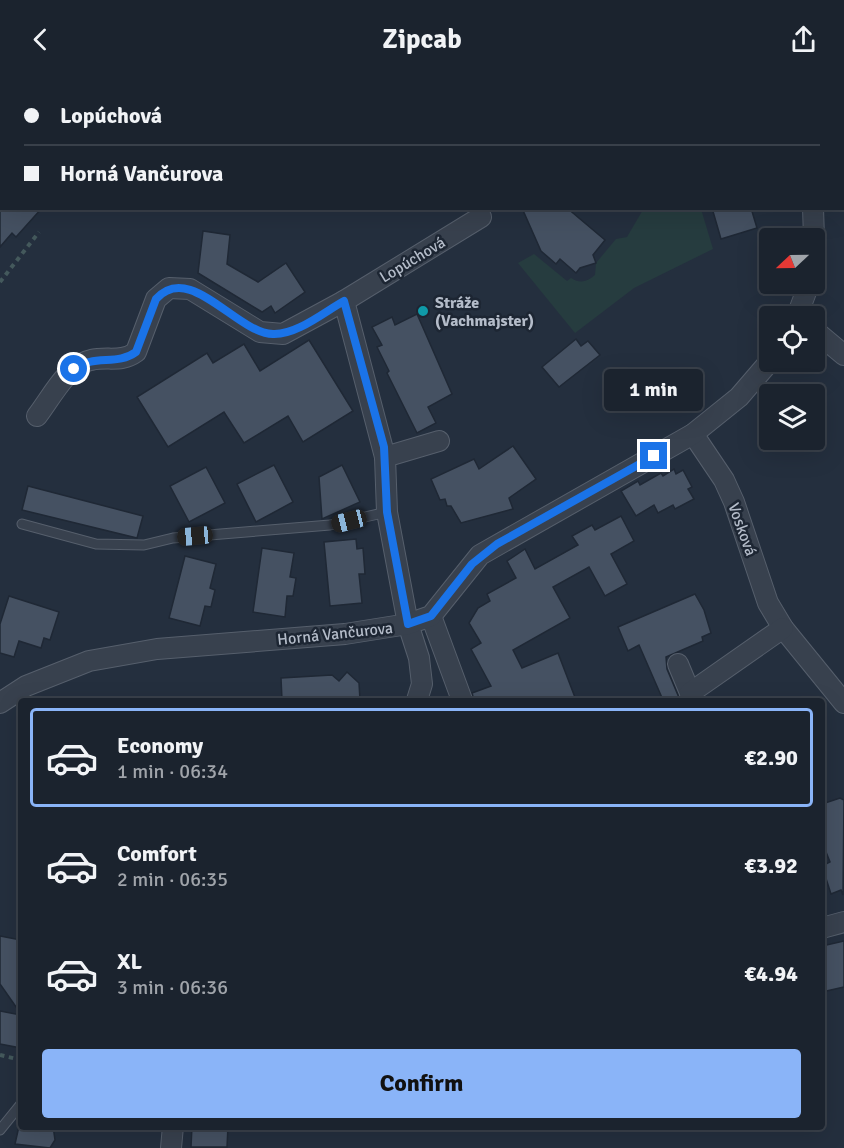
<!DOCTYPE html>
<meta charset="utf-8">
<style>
body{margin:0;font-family:Signika,sans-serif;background:#282f3a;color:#f1f3f6;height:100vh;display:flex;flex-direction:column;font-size:22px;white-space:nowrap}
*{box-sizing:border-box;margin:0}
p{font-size:20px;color:#a0a4aa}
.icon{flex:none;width:33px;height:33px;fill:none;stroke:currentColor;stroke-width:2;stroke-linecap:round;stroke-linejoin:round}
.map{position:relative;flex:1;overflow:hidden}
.details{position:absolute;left:18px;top:620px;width:807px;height:432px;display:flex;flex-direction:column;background:#1b232e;border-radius:6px;box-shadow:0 6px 24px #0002,0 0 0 2px #39404a}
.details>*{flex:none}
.guide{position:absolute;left:0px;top:0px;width:844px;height:132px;box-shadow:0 6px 24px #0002,0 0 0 2px #39404a;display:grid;align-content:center;height:132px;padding:0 24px;background:#1b232e}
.needle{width:39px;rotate:248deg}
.buttons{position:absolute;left:759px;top:150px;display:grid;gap:12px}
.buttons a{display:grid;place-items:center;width:66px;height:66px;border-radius:6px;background:#1b232e;box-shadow:0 6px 24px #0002,0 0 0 2px #39404a;font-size:30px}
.end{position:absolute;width:27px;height:27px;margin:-14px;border:8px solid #1a73e8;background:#fff;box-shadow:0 0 0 3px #fff}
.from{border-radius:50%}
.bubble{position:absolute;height:42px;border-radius:6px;background:#1b232e;box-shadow:0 6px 24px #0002,0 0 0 2px #39404a;font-size:20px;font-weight:700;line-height:42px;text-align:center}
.car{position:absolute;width:18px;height:36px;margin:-18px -9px;border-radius:8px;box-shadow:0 0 4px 2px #0007;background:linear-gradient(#222 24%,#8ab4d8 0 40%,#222 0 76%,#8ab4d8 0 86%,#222 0)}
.guide b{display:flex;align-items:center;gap:21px;height:57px;font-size:22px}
.guide b+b{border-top:2px solid #39404a}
.guide i{width:15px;height:15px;background:#f1f3f6}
ul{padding:10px 0 0;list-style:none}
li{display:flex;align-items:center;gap:18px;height:99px;margin:0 12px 9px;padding:0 12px;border:3px solid transparent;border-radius:6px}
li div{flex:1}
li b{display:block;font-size:22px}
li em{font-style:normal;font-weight:700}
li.selected{border-color:#8ab4f8}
li>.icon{width:54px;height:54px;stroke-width:1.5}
.cta{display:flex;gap:12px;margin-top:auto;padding:12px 24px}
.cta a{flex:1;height:69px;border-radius:6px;background:#8ab4f8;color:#111;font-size:24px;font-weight:700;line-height:69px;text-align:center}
header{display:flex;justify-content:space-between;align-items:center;height:78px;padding:0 24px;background:#1b232e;font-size:27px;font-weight:700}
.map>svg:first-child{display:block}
.green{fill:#263c3f}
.building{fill:#455162;stroke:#1f2835;stroke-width:1.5}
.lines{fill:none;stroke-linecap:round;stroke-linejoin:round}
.service-casing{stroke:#565f6c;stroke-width:11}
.minor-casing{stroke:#565f6c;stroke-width:22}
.path{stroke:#44595c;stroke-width:4;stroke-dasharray:4.5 4.5;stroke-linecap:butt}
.service{stroke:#38414e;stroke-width:9}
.minor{stroke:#38414e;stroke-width:20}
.route{stroke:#1a73e8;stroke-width:8}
.culture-dot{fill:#0f9aa8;stroke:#1d2633;stroke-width:2}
.labels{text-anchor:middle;stroke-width:5;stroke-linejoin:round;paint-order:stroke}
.street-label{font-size:16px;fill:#b4bcc9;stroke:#1d2633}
.poi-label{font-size:16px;font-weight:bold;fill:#b4bcc9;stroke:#1d2633;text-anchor:start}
</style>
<header><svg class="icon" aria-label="back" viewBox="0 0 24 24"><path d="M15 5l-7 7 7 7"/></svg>Zipcab<svg class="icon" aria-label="share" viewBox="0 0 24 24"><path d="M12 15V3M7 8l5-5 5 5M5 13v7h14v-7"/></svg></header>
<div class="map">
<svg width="844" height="1070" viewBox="0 0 844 1070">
<rect width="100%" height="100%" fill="#242f3e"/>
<g class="green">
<polygon points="424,0 625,0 627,1 422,1"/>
<path d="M 644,130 L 701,131 L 713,171 L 634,210 L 575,255 L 518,185 L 534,176 L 567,203 L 571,200 C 580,206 587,204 595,197 L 596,185 L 616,161 L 627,159 Z"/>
</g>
<g class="building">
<polygon points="0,130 42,130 16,159 12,155 0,169"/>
<polygon points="522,130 567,130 605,162 593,177 596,185 580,190 576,195 560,181 556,186 541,173"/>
<polygon points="712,130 751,130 757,150 721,161"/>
<polygon points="203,153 230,157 227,186 258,204 286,185 305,214 275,235 271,228 262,234 198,195"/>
<polygon points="417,236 452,316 428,329 436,345 417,355 387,295 389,293 377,269 382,267 372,249 392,239 395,247"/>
<polygon points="576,261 581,268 588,263 600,277 559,309 542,289"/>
<polygon points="309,262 353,333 303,364 288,338 244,365 224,334 168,369 137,319 207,275 213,285 244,266 260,293"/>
<polygon points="513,368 536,401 509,420 513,431 461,445 451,428 447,428 445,421 440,422 431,401 474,381 479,391"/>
<polygon points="274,387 293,424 256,444 237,406"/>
<polygon points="342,387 360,424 322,441 319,399"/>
<polygon points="206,389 225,425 189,444 170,408"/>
<polygon points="674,391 676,396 683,392 692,409 688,411 694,421 675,431 673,427 658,435 654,427 636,438 621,413 638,403 640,407 661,395 663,398"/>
<polygon points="28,408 143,438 137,460 22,432"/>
<polygon points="621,438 634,463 611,476 627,506 605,518 589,489 553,509 570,540 513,572 522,590 558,575 576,622 474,622 472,615 491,608 471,571 481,565 469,545 478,530 490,523 487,516 516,500 507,483 525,471 535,491 578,467 572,458 592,447 595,452"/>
<polygon points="356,461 357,471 363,470 365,496 359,496 362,525 330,528 324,464"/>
<polygon points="262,470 294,475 290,499 296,500 293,518 287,518 285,539 253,534"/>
<polygon points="185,478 216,486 210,510 215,512 211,529 205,528 200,548 169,540"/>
<polygon points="695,516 704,532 711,555 702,559 703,563 666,579 667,591 680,622 663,622 639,567 628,573 618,549"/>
<polygon points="9,518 59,534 50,562 44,560 41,570 19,563 14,579 0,575 0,546"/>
<polygon points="347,594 359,605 360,622 282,622 281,600 332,597 339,603"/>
<polygon points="840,720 844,722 843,817 841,812 831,816 822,788 830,784 822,764 822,726"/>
<polygon points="0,858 21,862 21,936 0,906"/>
<polygon points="844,863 844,909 822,914 822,868"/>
<polygon points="0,933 21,937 21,970 0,966"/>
<polygon points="19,1048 53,1048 55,1062 50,1070 15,1066"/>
<polygon points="192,1048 228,1048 227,1069 191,1069"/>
</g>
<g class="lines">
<defs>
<g id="service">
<polyline points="22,446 96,466 144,467 173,460 330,447 387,434"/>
<polyline points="0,1052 21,1026"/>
</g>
<g id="minor">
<polyline points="756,0 757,2"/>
<polyline points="87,2 90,0"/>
<polyline points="0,56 2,54"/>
<polyline points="813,130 814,160"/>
<polyline points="344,223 385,379"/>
<polyline points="797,238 809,206"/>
<polyline points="814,252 844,277"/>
<path d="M 37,338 C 51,320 68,286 91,282 C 108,278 121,285 136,274 L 156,221 L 169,210 L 190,211 L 260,254 L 283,256 L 344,223 L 481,139"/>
<polyline points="693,356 724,402 734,424 768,525 783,550 844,625"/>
<polyline points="431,538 462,622"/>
<polyline points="678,586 693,622"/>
<polyline points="690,615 783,550"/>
<polyline points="417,622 422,606 419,580 408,546 387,434 385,379 439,363"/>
<polyline points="0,625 26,608 89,583 157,571 345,556 408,546 431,538 480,477 693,356 739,319 770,283"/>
<polyline points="822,850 844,844"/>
<polyline points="171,1070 173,1048"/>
</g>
</defs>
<use href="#service" class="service-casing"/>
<use href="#minor" class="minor-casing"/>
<g class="path">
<polyline points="843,89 844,88"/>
<polyline points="0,204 39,154"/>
<polyline points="0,977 21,982"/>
</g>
<use href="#service" class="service"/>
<use href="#minor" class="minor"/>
</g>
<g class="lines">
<path class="route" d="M 74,291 C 94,276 117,288 136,274 L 156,221 C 190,183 236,255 273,256 C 297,257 324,234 344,223 L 384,369 L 387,434 L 408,546 L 431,538 L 472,486 L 497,466 L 654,378"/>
</g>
<circle class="culture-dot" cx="423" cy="233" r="6"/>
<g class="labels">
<g class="street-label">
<text transform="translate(412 181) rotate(-31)" y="6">Lopúchová</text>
<text transform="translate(743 451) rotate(70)" y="6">Vosková</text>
<text transform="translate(335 555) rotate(-6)" y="6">Horná Vančurova</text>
</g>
<g class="poi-label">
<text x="435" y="230">Stráže<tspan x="435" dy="18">(Vachmajster)</tspan></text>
</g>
</g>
</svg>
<div class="buttons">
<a><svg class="needle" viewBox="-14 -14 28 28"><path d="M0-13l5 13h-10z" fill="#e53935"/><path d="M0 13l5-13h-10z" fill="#a0a4aa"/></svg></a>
<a><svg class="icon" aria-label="locate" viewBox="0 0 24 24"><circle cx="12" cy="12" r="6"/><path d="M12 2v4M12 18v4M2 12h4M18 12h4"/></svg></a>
<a><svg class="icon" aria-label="layers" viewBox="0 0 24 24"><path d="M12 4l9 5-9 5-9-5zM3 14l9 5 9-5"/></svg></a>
</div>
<i class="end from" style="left:74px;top:291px"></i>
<i class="end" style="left:654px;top:378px"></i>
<div class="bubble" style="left:604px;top:291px;width:99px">1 min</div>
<i class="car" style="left:349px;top:443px;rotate:256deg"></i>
<i class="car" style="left:195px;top:458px;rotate:265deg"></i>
<div class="guide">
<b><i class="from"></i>Lopúchová</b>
<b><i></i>Horná Vančurova</b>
</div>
<section class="details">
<ul>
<li class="selected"><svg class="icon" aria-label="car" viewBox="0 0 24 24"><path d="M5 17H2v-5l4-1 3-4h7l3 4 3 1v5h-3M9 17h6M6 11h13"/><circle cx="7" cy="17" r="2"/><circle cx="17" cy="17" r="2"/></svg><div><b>Economy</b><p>1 min · 06:34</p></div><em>€2.90</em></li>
<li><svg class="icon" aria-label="car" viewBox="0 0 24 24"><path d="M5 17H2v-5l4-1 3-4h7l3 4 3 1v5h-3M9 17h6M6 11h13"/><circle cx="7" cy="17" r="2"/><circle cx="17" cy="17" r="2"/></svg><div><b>Comfort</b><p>2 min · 06:35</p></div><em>€3.92</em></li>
<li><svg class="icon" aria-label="car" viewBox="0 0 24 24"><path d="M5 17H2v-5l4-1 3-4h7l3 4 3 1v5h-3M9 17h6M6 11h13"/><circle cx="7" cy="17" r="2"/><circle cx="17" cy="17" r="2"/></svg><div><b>XL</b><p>3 min · 06:36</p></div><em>€4.94</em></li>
</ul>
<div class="cta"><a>Confirm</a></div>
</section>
</div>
